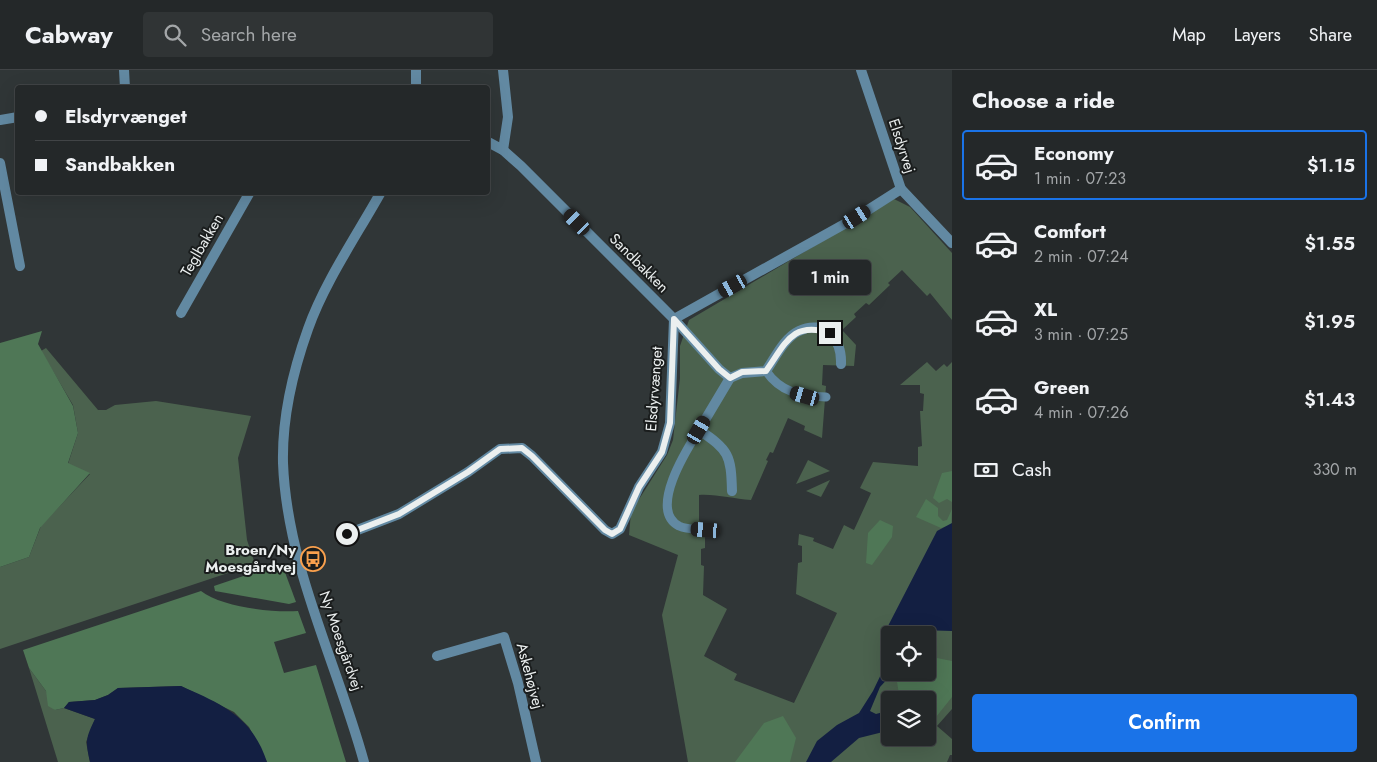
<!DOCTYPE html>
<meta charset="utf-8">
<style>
body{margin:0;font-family:Jost,sans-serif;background:#303435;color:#f1f3f6;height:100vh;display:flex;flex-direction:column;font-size:19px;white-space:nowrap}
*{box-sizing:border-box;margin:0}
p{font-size:16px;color:#a3a6a8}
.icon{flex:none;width:28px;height:28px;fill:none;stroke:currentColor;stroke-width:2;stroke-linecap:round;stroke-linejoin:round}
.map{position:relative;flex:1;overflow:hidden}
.details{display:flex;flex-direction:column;background:#242829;width:425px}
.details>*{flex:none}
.top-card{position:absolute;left:15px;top:15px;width:475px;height:110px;border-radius:5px;box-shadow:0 5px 20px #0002,0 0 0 1px #414446;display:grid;align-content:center;height:110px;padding:0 20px;background:#242829}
.fabs{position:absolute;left:881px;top:556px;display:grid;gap:10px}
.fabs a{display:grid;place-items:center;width:55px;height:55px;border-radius:5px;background:#242829;box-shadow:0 5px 20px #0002,0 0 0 1px #414446;font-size:25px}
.end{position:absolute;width:22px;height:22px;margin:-11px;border:6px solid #ebefef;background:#111;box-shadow:0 0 0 2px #111}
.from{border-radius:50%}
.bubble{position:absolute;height:35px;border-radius:5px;background:#242829;box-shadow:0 5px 20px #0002,0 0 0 1px #414446;font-size:16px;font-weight:600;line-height:35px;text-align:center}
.car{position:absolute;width:15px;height:30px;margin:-15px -8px;border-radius:6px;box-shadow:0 0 4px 1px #0007;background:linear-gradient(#222 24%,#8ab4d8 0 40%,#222 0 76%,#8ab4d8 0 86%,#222 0)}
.top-card b{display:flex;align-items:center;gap:18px;height:48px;font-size:19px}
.top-card b+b{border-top:1px solid #414446}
.top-card i{width:12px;height:12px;background:#f1f3f6}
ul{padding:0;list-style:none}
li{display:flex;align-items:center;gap:15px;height:70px;margin:0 10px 8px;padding:0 10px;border:2px solid transparent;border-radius:5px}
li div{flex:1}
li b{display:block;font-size:19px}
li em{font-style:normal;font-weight:600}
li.current{border-color:#1a73e8}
li>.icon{width:45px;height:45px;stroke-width:1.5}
h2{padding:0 20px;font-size:22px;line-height:60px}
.pay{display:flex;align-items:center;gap:12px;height:55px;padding:0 20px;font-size:19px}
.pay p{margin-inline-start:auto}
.action{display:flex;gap:10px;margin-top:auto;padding:10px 20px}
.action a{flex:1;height:58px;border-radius:5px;background:#1a73e8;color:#fff;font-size:20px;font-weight:600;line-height:58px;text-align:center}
header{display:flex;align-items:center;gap:30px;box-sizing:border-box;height:70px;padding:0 25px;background:#242829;border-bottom:1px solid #414446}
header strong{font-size:24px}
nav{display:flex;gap:28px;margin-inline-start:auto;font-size:18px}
.search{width:350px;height:45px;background:#303435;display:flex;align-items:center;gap:12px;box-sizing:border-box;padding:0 18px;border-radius:5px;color:#a3a6a8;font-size:19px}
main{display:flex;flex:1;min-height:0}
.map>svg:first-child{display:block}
.green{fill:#4b624e;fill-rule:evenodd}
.forest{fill:#4f7756}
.water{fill:#131f42}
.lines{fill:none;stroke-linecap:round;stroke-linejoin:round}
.service{stroke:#6289a2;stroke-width:9}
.minor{stroke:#6289a2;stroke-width:10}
.tertiary{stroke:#6289a2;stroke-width:10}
.route{stroke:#ebefef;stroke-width:6}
.labels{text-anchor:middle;stroke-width:4;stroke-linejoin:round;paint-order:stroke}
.street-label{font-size:15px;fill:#ebefef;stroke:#1a1d1d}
.poi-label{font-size:15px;font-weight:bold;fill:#ebefef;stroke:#1a1d1d;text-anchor:end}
</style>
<header>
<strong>Cabway</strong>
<div class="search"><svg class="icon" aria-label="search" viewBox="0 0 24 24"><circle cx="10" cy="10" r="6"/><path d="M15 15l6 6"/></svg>Search here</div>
<nav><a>Map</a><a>Layers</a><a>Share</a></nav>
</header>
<main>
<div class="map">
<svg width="952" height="692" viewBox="0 0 952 692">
<rect width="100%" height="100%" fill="#303637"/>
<g class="green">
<path d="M 894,129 L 910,137 L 952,183 L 952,250 L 930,223 L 927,226 L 902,200 L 888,213 L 890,215 L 869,235 L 866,233 L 854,244 L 856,247 L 842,260 L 856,275 L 854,296 L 823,295 L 822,315 L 826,316 L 822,368 L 804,360 L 805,356 L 788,348 L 773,383 L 770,382 L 766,390 L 768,391 L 751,430 C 733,429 717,424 699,425 L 699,451 L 705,456 L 705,478 L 701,479 L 701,495 L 704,496 L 703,525 L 727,539 L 704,586 L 737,604 L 734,610 L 794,633 L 837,543 L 796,524 L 798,493 L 802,492 L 802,476 L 798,475 L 799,464 L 814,468 L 813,471 L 833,479 L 844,455 L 854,460 L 871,423 L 860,418 L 873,392 L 918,396 L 918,377 L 922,376 L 920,341 L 923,341 L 924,324 L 920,323 L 920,315 L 900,315 L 927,292 L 936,301 L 944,294 L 947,297 L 952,292 L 952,639 L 937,656 L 952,669 L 952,685 L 950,685 L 947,692 L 688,692 L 662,545 L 678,485 L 629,465 L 631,442 L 667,385 L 673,370 L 680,308 L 680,276 L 689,250 ZM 890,565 L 928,565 L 928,602 L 890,602 ZM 890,630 L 928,630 L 928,668 L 890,668 Z"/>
<polygon points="46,278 98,340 106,340 115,335 156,331 251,346 238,388 247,470 255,494 0,579 0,497 29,487 41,456 90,404 68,394 78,363 73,335 41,281"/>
<polygon points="808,390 830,401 796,414"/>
<polygon points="830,410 821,427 806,421"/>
<polygon points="29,598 46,621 55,640 64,638 95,649 86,672 90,692 58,692"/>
</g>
<g class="forest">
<polygon points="42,261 38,274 73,336 78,363 68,393 90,403 40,458 29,487 0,497 0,273"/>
<polygon points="952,401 952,432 947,429 939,433 933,428 942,403"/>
<polygon points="926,429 938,438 938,446 943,451 947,450 952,439 951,455 941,458 916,447"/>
<polygon points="880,450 893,456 892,467 872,495 866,493 868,463"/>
<polygon points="270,497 283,497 296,532 289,534 215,521 214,516"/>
<path d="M 201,521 C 221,537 273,543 298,541 L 306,563 L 274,572 L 284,603 L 316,595 L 346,692 L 267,692 L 249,657 L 234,642 L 181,616 L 118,618 L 108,625 L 95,630 L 69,632 L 64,638 L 55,640 L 48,636 L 46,621 L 29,598 L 23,580 Z"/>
<polygon points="937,588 952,591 952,627 928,657 928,630 900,630 897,612 910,603 928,602 928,592"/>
<polygon points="783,646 796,668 790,692 735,692 764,653"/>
</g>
<g class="water">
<polygon points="952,453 952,561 920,560 902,556 896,565 890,565 890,602 893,603 880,617 870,641 876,644 887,641 890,643 890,654 887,661 859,668 831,692 806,692 817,671 837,655 859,643 873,621 886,594 888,556 937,461"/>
<path d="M 181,616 C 221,634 252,646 267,692 L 90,692 C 85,670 86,668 95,649 L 64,638 L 69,632 L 95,630 L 108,625 L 118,618 Z"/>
</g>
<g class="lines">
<g class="service">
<path d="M 766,301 C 781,323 801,326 826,327"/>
<path d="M 699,360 C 687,379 648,440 679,456 C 688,460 697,459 706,460"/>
</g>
<g class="minor">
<polyline points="124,0 125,18"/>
<polyline points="503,0 508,47 503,80"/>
<polyline points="861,0 901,119 952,173"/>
<polyline points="0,50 18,47"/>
<polyline points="488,72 503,80 521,96 674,249 719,299 730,308"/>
<polyline points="0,93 20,196"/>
<polyline points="181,243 250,122"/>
<path d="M 732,421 C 731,385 729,380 699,360 L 730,308 L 742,303 L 766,301 C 775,288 784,268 799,261 C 824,249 842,269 841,294"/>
<polyline points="347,464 399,444 468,402 500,379 522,378 532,386 605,460 612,464 620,459 639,417 662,382 670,353 674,249 857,147 901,119"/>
<polyline points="437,586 504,567 518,613 536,692"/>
</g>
<g class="tertiary">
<polyline points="416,0 416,18"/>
<path d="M 364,692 C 337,593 287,497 283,393 C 282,348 293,301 308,259 C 324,213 357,165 381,122"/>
</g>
</g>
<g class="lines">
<path class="route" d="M 347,464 L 399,444 L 468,402 L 500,379 L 522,378 L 532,386 L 605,460 L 612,464 L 620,459 L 639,417 L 662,382 L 670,353 L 674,249 L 719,299 L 730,308 L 742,302 L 766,301 C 786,273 792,251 830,263"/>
</g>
<defs>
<symbol id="bus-ring" viewBox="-11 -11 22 22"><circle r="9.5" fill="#1a1d1d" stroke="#f9a04d" stroke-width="1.5"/><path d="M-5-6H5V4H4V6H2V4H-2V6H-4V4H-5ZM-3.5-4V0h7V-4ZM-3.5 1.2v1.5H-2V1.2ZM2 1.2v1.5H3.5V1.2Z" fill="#f9a04d"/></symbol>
</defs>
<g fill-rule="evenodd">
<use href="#bus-ring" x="299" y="475" width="28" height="28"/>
</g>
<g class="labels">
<g class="street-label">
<text transform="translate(902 76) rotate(72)" y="5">Elsdyrvej</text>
<text transform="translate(202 175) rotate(-60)" y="5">Teglbakken</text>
<text transform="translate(639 193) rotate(45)" y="5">Sandbakken</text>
<text transform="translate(654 319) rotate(-86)" y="5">Elsdyrvænget</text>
<text transform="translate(341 571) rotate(71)" y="5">Ny Moesgårdvej</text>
<text transform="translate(530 606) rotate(75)" y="5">Askehøjvej</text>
</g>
<g class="poi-label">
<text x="296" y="485">Broen/Ny<tspan x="296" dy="17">Moesgårdvej</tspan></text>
</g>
</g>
</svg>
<div class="fabs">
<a><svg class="icon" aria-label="locate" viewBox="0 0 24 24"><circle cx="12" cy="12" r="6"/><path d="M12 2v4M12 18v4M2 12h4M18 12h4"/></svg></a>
<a><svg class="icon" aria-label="layers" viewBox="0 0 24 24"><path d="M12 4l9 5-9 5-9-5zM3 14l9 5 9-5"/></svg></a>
</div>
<i class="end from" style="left:347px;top:464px"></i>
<i class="end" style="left:830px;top:263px"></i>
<div class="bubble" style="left:789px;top:190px;width:82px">1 min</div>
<i class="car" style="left:857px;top:147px;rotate:57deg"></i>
<i class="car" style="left:577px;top:152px;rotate:315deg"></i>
<i class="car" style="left:733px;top:216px;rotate:241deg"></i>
<i class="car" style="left:805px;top:326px;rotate:286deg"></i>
<i class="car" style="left:699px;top:360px;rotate:30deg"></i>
<i class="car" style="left:706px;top:460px;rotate:274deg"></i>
<div class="top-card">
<b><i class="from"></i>Elsdyrvænget</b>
<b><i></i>Sandbakken</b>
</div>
</div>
<section class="details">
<h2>Choose a ride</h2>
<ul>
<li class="current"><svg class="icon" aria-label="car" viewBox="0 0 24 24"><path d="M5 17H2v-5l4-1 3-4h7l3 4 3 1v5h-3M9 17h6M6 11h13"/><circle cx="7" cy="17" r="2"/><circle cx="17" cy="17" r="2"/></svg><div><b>Economy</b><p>1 min · 07:23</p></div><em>$1.15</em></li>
<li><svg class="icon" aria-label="car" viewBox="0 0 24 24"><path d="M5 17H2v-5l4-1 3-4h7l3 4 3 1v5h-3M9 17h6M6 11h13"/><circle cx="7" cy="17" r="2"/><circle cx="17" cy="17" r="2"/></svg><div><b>Comfort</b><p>2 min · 07:24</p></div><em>$1.55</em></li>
<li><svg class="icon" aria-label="car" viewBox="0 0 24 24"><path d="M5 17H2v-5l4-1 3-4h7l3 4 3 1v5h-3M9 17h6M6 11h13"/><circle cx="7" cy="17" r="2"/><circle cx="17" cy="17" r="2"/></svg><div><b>XL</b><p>3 min · 07:25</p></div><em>$1.95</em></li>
<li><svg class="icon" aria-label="car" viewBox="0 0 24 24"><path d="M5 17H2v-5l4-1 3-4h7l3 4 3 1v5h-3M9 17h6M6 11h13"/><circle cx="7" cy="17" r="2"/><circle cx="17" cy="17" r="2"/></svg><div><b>Green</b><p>4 min · 07:26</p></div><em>$1.43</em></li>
</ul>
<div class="pay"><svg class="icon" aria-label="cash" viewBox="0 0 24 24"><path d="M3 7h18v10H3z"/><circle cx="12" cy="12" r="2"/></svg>Cash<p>330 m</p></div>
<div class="action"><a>Confirm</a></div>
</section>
</main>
